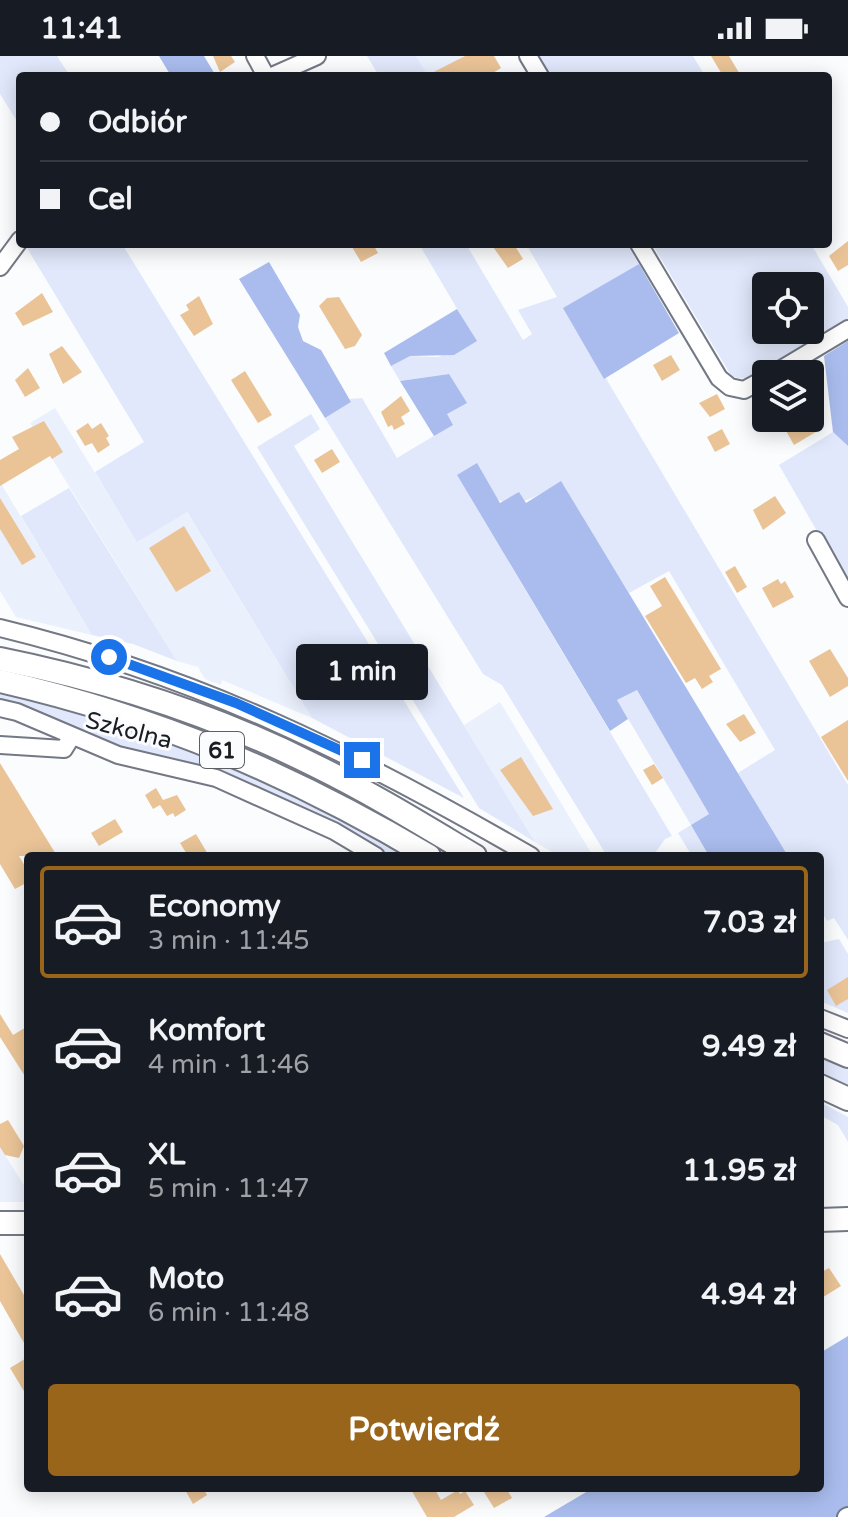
<!DOCTYPE html>
<html lang="pl">
<meta charset="utf-8">
<style>
body{margin:0;font-family:"Varela Round",sans-serif;background:#242831;color:#f1f3f6;height:100vh;display:flex;flex-direction:column;font-size:30px;white-space:nowrap}
*{box-sizing:border-box;margin:0}
p{font-size:26px;color:#9ea1a6}
.icon{flex:none;width:44px;height:44px;fill:none;stroke:currentColor;stroke-width:2;stroke-linecap:round;stroke-linejoin:round}
.map{position:relative;flex:1;overflow:hidden}
.side{position:absolute;left:24px;top:796px;width:800px;height:640px;display:flex;flex-direction:column;background:#171b24;border-radius:8px;box-shadow:0 4px 20px #0003}
.side>*{flex:none}
.banner{position:absolute;left:16px;top:16px;width:816px;height:176px;border-radius:8px;box-shadow:0 4px 20px #0003;display:grid;align-content:center;height:176px;padding:0 24px;background:#171b24}
.fabs{position:absolute;left:752px;top:216px;display:grid;gap:16px}
.fabs a{display:grid;place-items:center;width:72px;height:72px;border-radius:8px;background:#171b24;box-shadow:0 4px 20px #0003;font-size:40px}
.end{position:absolute;width:36px;height:36px;margin:-18px;border:10px solid #1a73e8;background:#fff;box-shadow:0 0 0 4px #fff}
.from{border-radius:50%}
.bubble{position:absolute;height:56px;border-radius:8px;background:#171b24;box-shadow:0 4px 20px #0003;font-size:26px;font-weight:700;line-height:56px;text-align:center}
.banner b{display:flex;align-items:center;gap:28px;height:76px;font-size:30px}
.banner b+b{border-top:2px solid #363941}
.banner i{width:20px;height:20px;background:#f1f3f6}
ul{padding:14px 0 0;list-style:none}
li{display:flex;align-items:center;gap:24px;height:112px;margin:0 16px 12px;padding:0 8px;border:4px solid transparent;border-radius:8px}
li div{flex:1}
li b{display:block;font-size:30px}
li em{font-style:normal;font-weight:700}
li.active{border-color:#98651a}
li>.icon{width:72px;height:72px;stroke-width:1.5}
.button{display:flex;gap:16px;margin-top:auto;padding:16px 24px}
.button a{flex:1;height:92px;border-radius:8px;background:#98651a;color:#fff;font-size:32px;font-weight:700;line-height:92px;text-align:center}
.status{display:flex;justify-content:space-between;align-items:center;height:56px;padding:0 40px;background:#171b24;direction:ltr}
.status svg{height:22px;fill:currentColor}
.map>svg:first-child{display:block}
.built{fill:#ebf0fd}
.green{fill:#e1e8fb;fill-rule:evenodd}
.forest{fill:#a9bced}
.building{fill:#eac497}
.lines{fill:none;stroke-linecap:round;stroke-linejoin:round}
.minor-casing{stroke:#737884;stroke-width:20}
.major-casing{stroke:#737884;stroke-width:26}
.minor{stroke:#fff;stroke-width:16}
.major{stroke:#fff;stroke-width:22}
.route{stroke:#1a73e8;stroke-width:10}
.labels{text-anchor:middle;stroke-width:6;stroke-linejoin:round;paint-order:stroke}
.shield{fill:#fafcfe;stroke:#5d5f63;stroke-width:2}
.shield-label{font-size:22px;font-weight:bold;fill:#1a1c21}
.street-label{font-size:24px;fill:#1a1c21;stroke:#fafcfe}
</style>
<div class="status"><b>11:41</b><svg viewBox="0 0 49 12"><path d="M0 12V9h3v3zM5 12V6h3v6zM10 12V3h3v9zM15 12V0h3v12zM26 1h20v11H26zM47 4h2v5h-2z"/></svg></div>
<div class="map">
<svg width="848" height="1461" viewBox="0 0 848 1461">
<rect width="100%" height="100%" fill="#fafcfe"/>
<g class="built">
<polygon points="416,0 463,0 474,20 428,20"/>
<polygon points="55,352 137,485 186,455 312,662 222,624 221,629 205,623 198,611 177,605 30,367"/>
<polygon points="0,426 92,579 16,561 0,535"/>
<polygon points="500,646 593,800 559,800 535,786 464,669"/>
<polygon points="0,1091 28,1136 28,1146 0,1146"/>
</g>
<g class="green">
<polygon points="0,0 57,0 68,17 20,20 20,70 0,38"/>
<polygon points="367,0 416,0 428,20 379,20"/>
<polygon points="538,0 693,0 705,20 550,20"/>
<polygon points="30,188 122,188 464,742 312,662 187,456 137,486 95,416 144,386 27,192"/>
<path d="M 419,188 L 466,188 L 523,284 L 532,278 L 518,254 L 557,241 L 526,188 L 627,188 L 639,208 L 564,252 L 848,729 L 848,884 L 834,862 L 827,865 L 820,853 L 820,800 L 788,800 L 738,717 L 775,694 L 669,515 L 629,537 L 561,426 C 508,458 507,451 457,419 L 672,780 L 665,783 L 653,800 L 607,800 L 502,629 L 483,618 L 325,362 L 351,346 L 349,343 L 362,342 L 397,402 L 452,369 L 447,359 L 449,318 L 400,325 L 391,310 L 409,300 L 438,301 L 476,285 Z"/>
<path d="M 652,188 L 811,188 L 848,251 L 848,263 L 747,323 L 732,321 ZM 810,230 L 810,274 L 766,274 L 766,230 Z"/>
<polygon points="311,358 320,373 294,390 535,786 479,752 257,391"/>
<polygon points="833,376 848,390 848,529 779,409"/>
<polygon points="69,432 177,605 133,588 92,579 21,460"/>
<path d="M 0,610 C 94,632 192,661 279,702 C 342,732 403,767 464,800 L 448,800 L 393,768 L 0,616 Z"/>
<polygon points="0,633 137,671 264,721 414,800 384,800 259,733 194,708 109,690 0,647"/>
<polygon points="637,634 709,758 691,769 709,800 692,800 678,777 691,769 617,644"/>
<polygon points="839,883 848,898 848,957 820,945 820,887"/>
<polygon points="820,997 848,1009 848,1034 820,1020"/>
<polygon points="820,1046 848,1061 848,1086 838,1069 820,1059"/>
</g>
<g class="forest">
<polygon points="159,0 204,0 216,20 171,20"/>
<polygon points="269,206 300,259 298,271 303,285 321,294 351,346 325,362 239,223"/>
<polygon points="639,208 679,277 604,323 563,252"/>
<polygon points="457,253 477,285 454,299 410,300 391,310 384,297"/>
<polygon points="848,285 848,390 833,376 824,300"/>
<polygon points="449,318 467,347 447,358 453,369 434,380 400,325"/>
<polygon points="477,407 500,447 519,436 526,447 561,425 788,800 709,800 691,769 709,758 637,634 617,644 628,663 610,675 457,419"/>
<polygon points="848,1280 848,1461 544,1461 593,1432 820,1432 820,1297"/>
</g>
<g class="building">
<polygon points="213,0 231,0 235,6 220,16"/>
<polygon points="465,0 494,0 501,12 488,20 426,20"/>
<polygon points="711,0 729,0 741,20 723,20"/>
<polygon points="848,185 848,209 838,215 829,200"/>
<polygon points="359,188 373,188 378,197 361,206 352,191"/>
<polygon points="491,188 518,188 515,190 523,203 508,212"/>
<polygon points="42,237 53,256 23,270 15,257"/>
<polygon points="199,240 213,268 194,280 180,259 189,254 186,249"/>
<polygon points="339,241 362,279 355,290 345,293 319,250 327,242"/>
<polygon points="62,290 82,316 63,328 49,298"/>
<polygon points="671,299 680,314 662,325 653,309"/>
<polygon points="28,312 40,332 25,341 15,324"/>
<polygon points="245,315 272,359 258,367 231,324"/>
<polygon points="717,338 725,353 710,361 699,347"/>
<polygon points="401,340 410,355 401,361 405,368 394,374 392,369 388,371 381,356"/>
<polygon points="786,362 812,362 819,374 794,389 785,373 790,370"/>
<polygon points="44,365 63,396 52,403 50,400 0,430 0,404 19,393 12,381"/>
<polygon points="88,367 92,373 101,367 109,380 106,382 110,389 98,397 92,387 85,390 76,375"/>
<polygon points="722,373 730,388 715,396 707,381"/>
<polygon points="332,393 340,406 322,417 314,404"/>
<polygon points="775,440 786,457 763,474 753,454"/>
<polygon points="0,442 36,501 22,509 0,473"/>
<polygon points="184,470 211,515 176,536 149,492"/>
<polygon points="735,510 747,531 737,537 725,516"/>
<polygon points="665,521 721,613 709,620 713,626 702,633 695,622 686,627 645,560 662,550 650,530"/>
<polygon points="778,523 781,528 785,525 794,541 773,552 762,532"/>
<polygon points="830,593 848,622 848,630 830,641 809,605"/>
<polygon points="744,658 756,677 740,686 726,668"/>
<polygon points="848,664 848,725 821,681"/>
<polygon points="521,701 553,753 533,760 500,714"/>
<polygon points="0,707 57,800 19,800 28,815 28,826 15,833 0,808"/>
<polygon points="654,708 663,722 652,729 643,714"/>
<polygon points="156,732 163,744 177,739 186,754 175,761 173,757 167,760 160,749 153,753 145,739"/>
<polygon points="115,763 123,776 99,790 91,777"/>
<polygon points="196,778 209,800 188,800 180,787"/>
<polygon points="848,921 848,943 836,950 827,934"/>
<polygon points="0,958 13,979 28,970 28,1025 0,981"/>
<polygon points="8,1064 24,1090 19,1102 5,1099 0,1091 0,1068"/>
<polygon points="0,1198 28,1246 28,1294 0,1245"/>
<polygon points="829,1212 841,1230 820,1243 820,1217"/>
<polygon points="28,1301 28,1342 10,1312"/>
<polygon points="184,1432 203,1432 207,1439 193,1448"/>
<polygon points="410,1432 434,1432 441,1444 458,1434 460,1438 465,1435 474,1449 454,1461 427,1461"/>
<polygon points="491,1432 506,1432 512,1442 494,1452 484,1436"/>
</g>
<g class="lines">
<defs>
<g id="minor">
<polyline points="255,0 266,20"/>
<polyline points="528,0 540,20"/>
<polyline points="272,20 317,0"/>
<polyline points="639,188 719,322 730,331 744,334 766,322"/>
<polyline points="0,211 20,184"/>
<polyline points="773,318 848,273"/>
<polyline points="816,484 848,542"/>
<path d="M 0,572 C 198,620 357,699 531,800"/>
<polyline points="0,652 17,656 118,699 216,722 334,775 376,800"/>
<polyline points="0,689 64,693 72,680"/>
<polyline points="820,962 848,973"/>
<polyline points="846,1461 848,1460"/>
</g>
<g id="major">
<path d="M 0,603 C 109,625 217,660 316,710 C 371,737 423,769 475,800"/>
<path d="M 0,625 C 157,661 291,718 429,800"/>
<polyline points="820,988 848,1000"/>
<polyline points="820,1030 848,1043"/>
<polyline points="820,1164 848,1163"/>
<polyline points="0,1167 28,1167"/>
</g>
</defs>
<use href="#minor" class="minor-casing"/>
<use href="#major" class="major-casing"/>
<use href="#minor" class="minor"/>
<use href="#major" class="major"/>
</g>
<g class="lines">
<polyline class="route" points="109,601 236,647 362,704"/>
</g>
<g class="labels">
<rect class="shield" x="200" y="676" width="44" height="36" rx="6"/>
<g class="shield-label">
<text x="222" y="702">61</text>
</g>
<g class="street-label">
<text transform="translate(129 674) rotate(14)" y="8">Szkolna</text>
</g>
</g>
</svg>
<div class="fabs">
<a><svg class="icon" aria-label="locate" viewBox="0 0 24 24"><circle cx="12" cy="12" r="6"/><path d="M12 2v4M12 18v4M2 12h4M18 12h4"/></svg></a>
<a><svg class="icon" aria-label="layers" viewBox="0 0 24 24"><path d="M12 4l9 5-9 5-9-5zM3 14l9 5 9-5"/></svg></a>
</div>
<i class="end from" style="left:109px;top:601px"></i>
<i class="end" style="left:362px;top:704px"></i>
<div class="bubble" style="left:296px;top:588px;width:132px">1 min</div>
<div class="banner">
<b><i class="from"></i>Odbiór</b>
<b><i></i>Cel</b>
</div>
<section class="side">
<ul>
<li class="active"><svg class="icon" aria-label="car" viewBox="0 0 24 24"><path d="M5 17H2v-5l4-1 3-4h7l3 4 3 1v5h-3M9 17h6M6 11h13"/><circle cx="7" cy="17" r="2"/><circle cx="17" cy="17" r="2"/></svg><div><b>Economy</b><p>3 min · 11:45</p></div><em>7.03 zł</em></li>
<li><svg class="icon" aria-label="car" viewBox="0 0 24 24"><path d="M5 17H2v-5l4-1 3-4h7l3 4 3 1v5h-3M9 17h6M6 11h13"/><circle cx="7" cy="17" r="2"/><circle cx="17" cy="17" r="2"/></svg><div><b>Komfort</b><p>4 min · 11:46</p></div><em>9.49 zł</em></li>
<li><svg class="icon" aria-label="car" viewBox="0 0 24 24"><path d="M5 17H2v-5l4-1 3-4h7l3 4 3 1v5h-3M9 17h6M6 11h13"/><circle cx="7" cy="17" r="2"/><circle cx="17" cy="17" r="2"/></svg><div><b>XL</b><p>5 min · 11:47</p></div><em>11.95 zł</em></li>
<li><svg class="icon" aria-label="car" viewBox="0 0 24 24"><path d="M5 17H2v-5l4-1 3-4h7l3 4 3 1v5h-3M9 17h6M6 11h13"/><circle cx="7" cy="17" r="2"/><circle cx="17" cy="17" r="2"/></svg><div><b>Moto</b><p>6 min · 11:48</p></div><em>4.94 zł</em></li>
</ul>
<div class="button"><a>Potwierdź</a></div>
</section>
</div>
